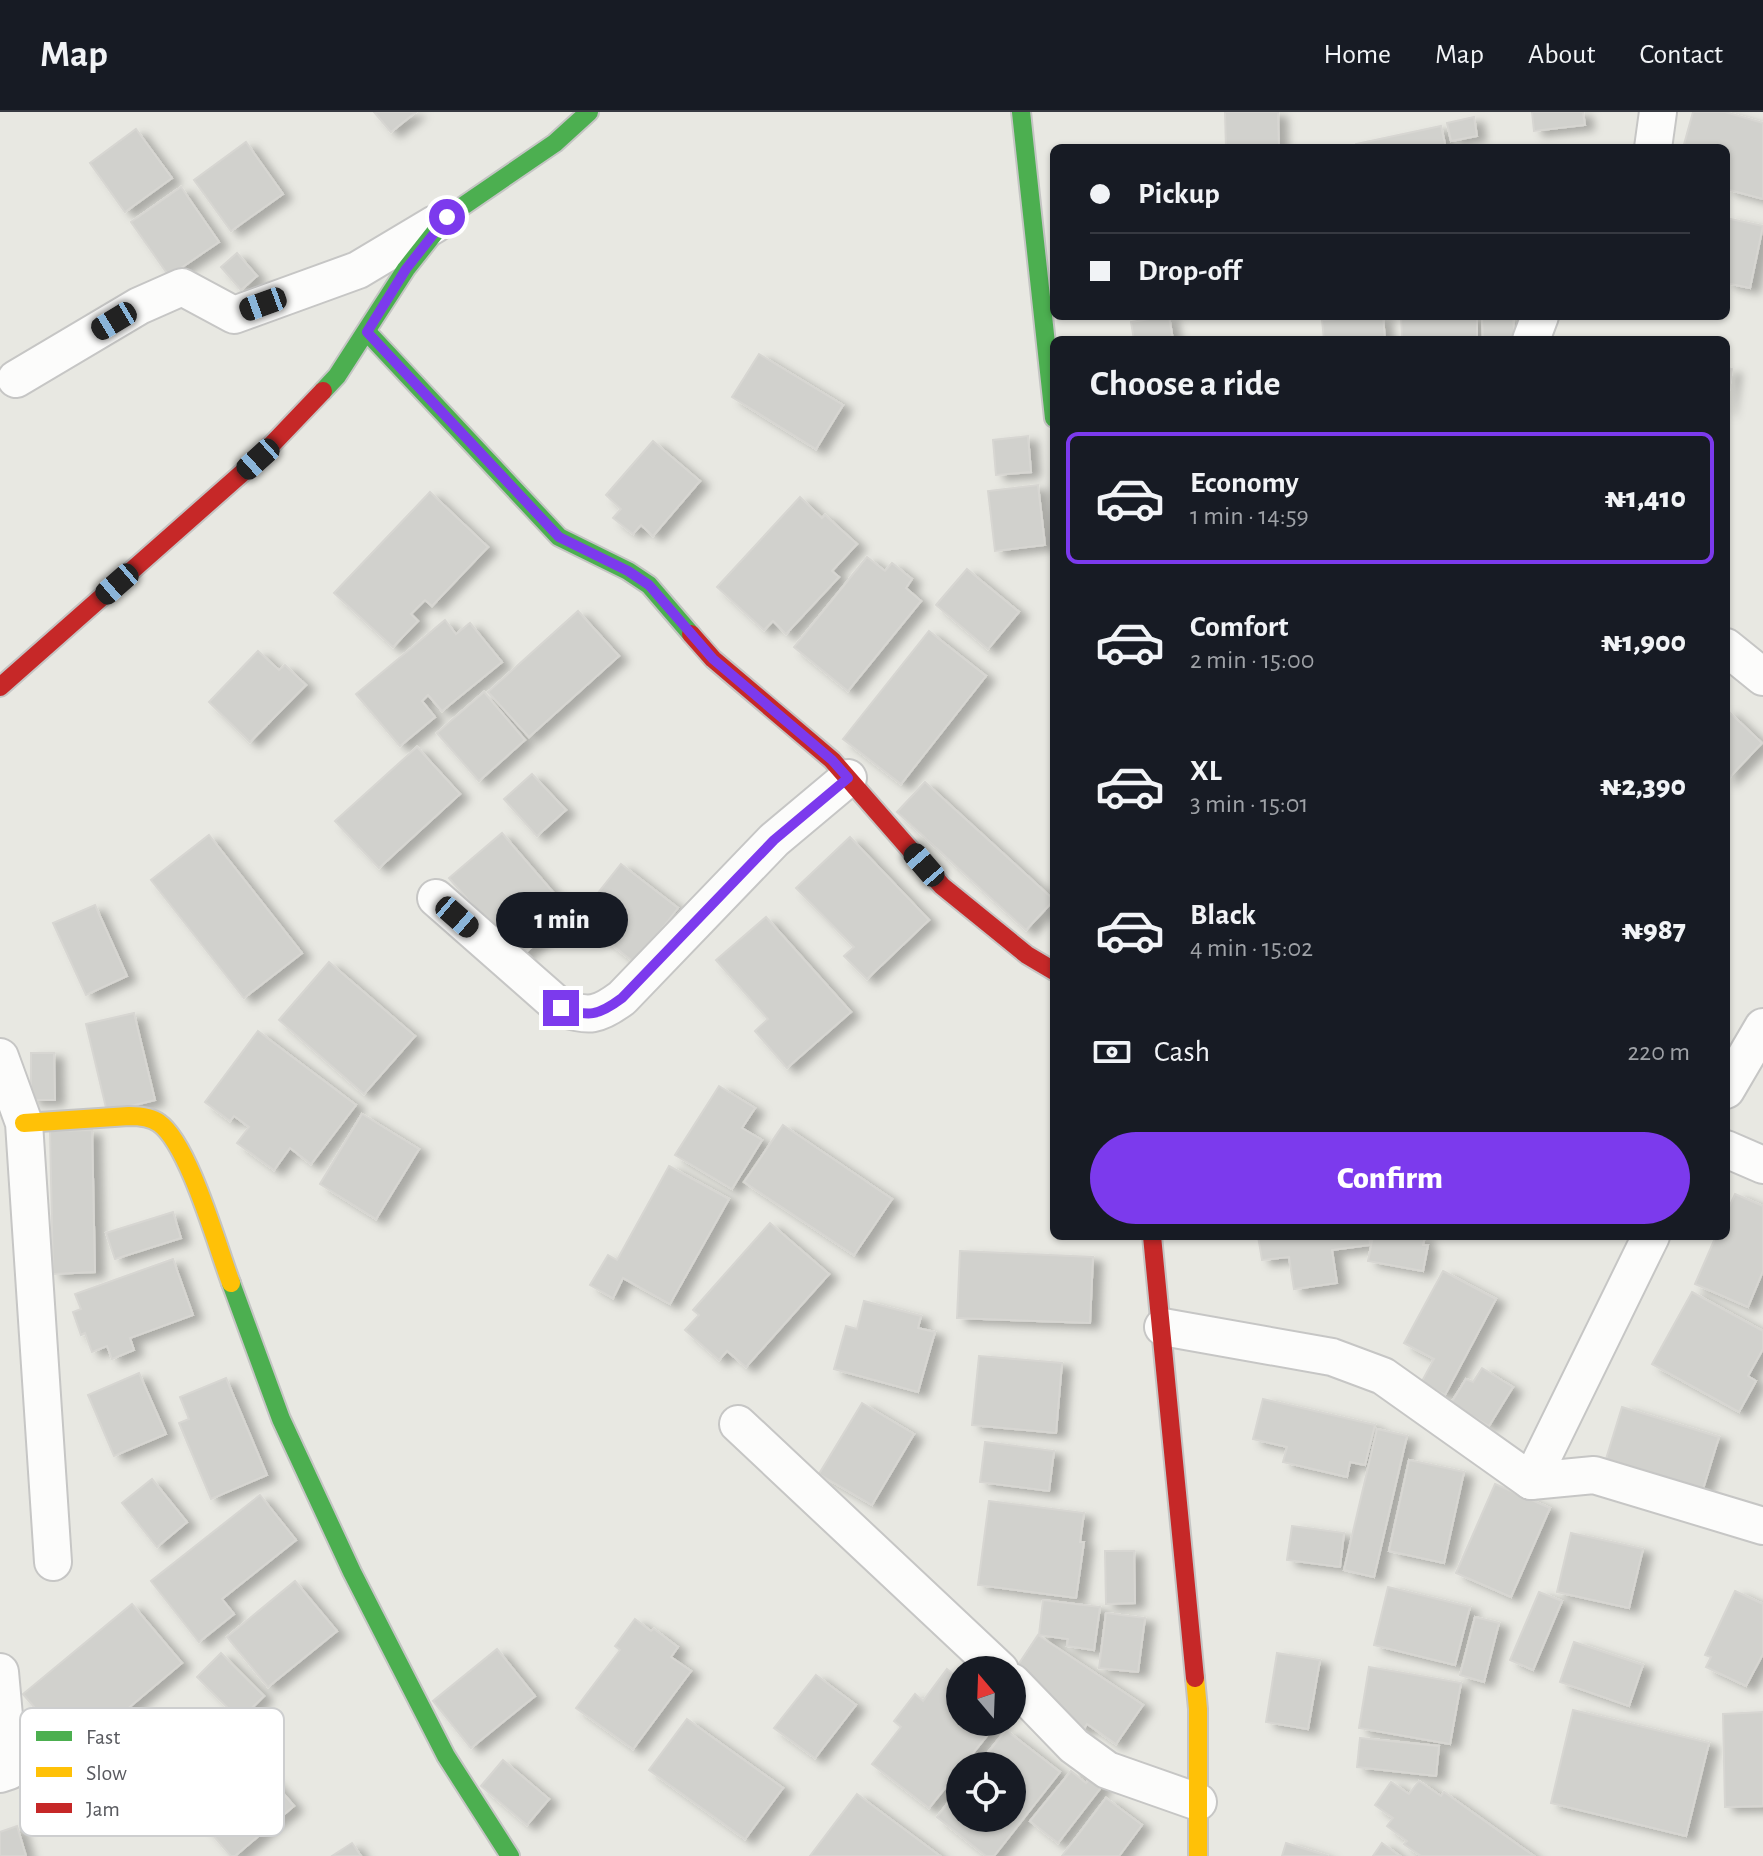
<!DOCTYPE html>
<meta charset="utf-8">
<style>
body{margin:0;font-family:"Alegreya Sans",sans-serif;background:#20242c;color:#f1f3f6;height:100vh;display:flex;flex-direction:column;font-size:30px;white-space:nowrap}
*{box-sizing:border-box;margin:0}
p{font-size:26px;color:#9ea1a6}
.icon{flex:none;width:44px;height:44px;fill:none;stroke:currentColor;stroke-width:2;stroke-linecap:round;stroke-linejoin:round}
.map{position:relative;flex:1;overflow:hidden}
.sheet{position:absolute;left:1050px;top:224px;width:680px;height:904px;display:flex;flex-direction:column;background:#171b24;border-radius:12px;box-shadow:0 2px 6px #0004}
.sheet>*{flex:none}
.top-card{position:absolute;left:1050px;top:32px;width:680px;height:176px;border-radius:12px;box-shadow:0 2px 6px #0004;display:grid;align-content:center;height:176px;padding:0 40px;background:#171b24}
.needle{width:52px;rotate:341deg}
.tools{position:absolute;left:946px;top:1544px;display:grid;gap:16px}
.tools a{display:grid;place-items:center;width:80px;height:80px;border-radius:50%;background:#171b24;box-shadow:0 2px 6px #0004;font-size:40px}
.end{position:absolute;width:36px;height:36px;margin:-18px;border:10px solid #7c3aed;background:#fff;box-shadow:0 0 0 4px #fff}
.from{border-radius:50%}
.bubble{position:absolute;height:56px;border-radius:28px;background:#171b24;box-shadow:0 2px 6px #0004;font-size:26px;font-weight:800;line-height:56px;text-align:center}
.car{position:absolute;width:24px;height:48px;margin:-24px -12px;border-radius:10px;box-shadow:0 0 6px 2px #0007;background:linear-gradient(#222 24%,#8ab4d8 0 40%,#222 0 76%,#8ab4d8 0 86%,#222 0)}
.top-card b{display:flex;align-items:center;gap:28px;height:76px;font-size:30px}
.top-card b+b{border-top:2px solid #363941}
.top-card i{width:20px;height:20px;background:#f1f3f6}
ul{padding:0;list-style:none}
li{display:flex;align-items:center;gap:24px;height:132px;margin:0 16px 12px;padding:0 24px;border:4px solid transparent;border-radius:12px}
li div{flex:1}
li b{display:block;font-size:30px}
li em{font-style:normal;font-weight:800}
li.active{border-color:#7c3aed}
li>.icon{width:72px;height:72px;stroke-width:1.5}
h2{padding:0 40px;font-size:36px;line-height:96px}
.pay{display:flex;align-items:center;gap:20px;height:88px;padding:0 40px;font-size:30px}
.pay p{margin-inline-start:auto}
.cta{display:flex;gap:16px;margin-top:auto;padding:16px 40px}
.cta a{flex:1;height:92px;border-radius:48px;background:#7c3aed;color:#fff;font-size:32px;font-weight:800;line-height:92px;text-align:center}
header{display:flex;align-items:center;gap:48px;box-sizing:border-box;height:112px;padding:0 40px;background:#171b24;border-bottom:2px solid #363941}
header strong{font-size:38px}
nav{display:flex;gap:44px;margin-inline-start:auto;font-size:28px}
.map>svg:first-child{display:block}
.building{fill:#d1d1cd;stroke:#d7d6d2;stroke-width:2;filter:url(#shadow)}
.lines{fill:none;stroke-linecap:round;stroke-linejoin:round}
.street-casing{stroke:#c6c6c5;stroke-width:40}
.fast-casing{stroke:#c5c5c4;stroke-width:22}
.slow-casing{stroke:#c5c5c4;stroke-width:22}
.jam-casing{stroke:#c5c5c4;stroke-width:22}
.street{stroke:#fcfcfb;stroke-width:36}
.fast{stroke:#4caf50;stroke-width:18}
.slow{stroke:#ffc107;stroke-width:18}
.jam{stroke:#c62828;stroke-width:18}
.route{stroke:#7c3aed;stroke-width:10}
.key{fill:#fff;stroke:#cdcecf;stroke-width:2}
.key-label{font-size:22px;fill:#595a5f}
</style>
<header>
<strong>Map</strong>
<nav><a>Home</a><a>Map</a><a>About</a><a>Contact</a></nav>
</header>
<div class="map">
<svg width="1763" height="1744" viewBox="0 0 1763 1744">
<defs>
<filter id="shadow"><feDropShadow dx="9" dy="5" stdDeviation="4" flood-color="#0004"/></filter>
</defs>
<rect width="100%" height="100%" fill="#e8e8e2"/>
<g class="building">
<polygon points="374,0 416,0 391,20"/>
<polygon points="1225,0 1278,0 1279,36 1226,36"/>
<polygon points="1532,0 1583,0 1585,13 1534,19"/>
<polygon points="1693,0 1725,0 1763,11 1763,87 1726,77 1726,36 1683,36"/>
<polygon points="1474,5 1477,24 1451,29 1447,11"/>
<polygon points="1441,14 1446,36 1356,36 1356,32"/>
<polygon points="136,17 172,66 125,100 90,51"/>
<polygon points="246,30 283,82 231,119 194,68"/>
<polygon points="181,75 219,130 169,164 131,110"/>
<polygon points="1726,106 1763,114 1750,176 1726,171"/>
<polygon points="237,141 257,164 241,178 221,155"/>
<polygon points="1169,204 1173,228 1134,228 1131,210"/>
<polygon points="1383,204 1385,228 1324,228 1322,208"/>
<polygon points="1401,204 1477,204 1477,228 1402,228"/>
<polygon points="1513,205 1515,228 1483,228 1482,206"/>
<polygon points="759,242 843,293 816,337 732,285"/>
<polygon points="1726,256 1732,257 1726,300"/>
<polygon points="1028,324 1031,360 996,363 993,328"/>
<polygon points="653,329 700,369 653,424 641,413 633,422 613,406 621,397 606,383"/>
<polygon points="1038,373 1045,433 995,439 988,379"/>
<polygon points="430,380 488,435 432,494 425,488 411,502 418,509 393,535 334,481"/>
<polygon points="800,385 822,406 825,403 857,432 832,459 839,465 786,522 773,509 764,518 717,475"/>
<polygon points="867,445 885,459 892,451 912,467 906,476 921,489 848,579 794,535"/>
<polygon points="967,457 1019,500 988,537 936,493"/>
<polygon points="578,499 619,544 529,625 488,580"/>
<polygon points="445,508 456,522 470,511 502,550 442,599 428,583 422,589 435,605 400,634 356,582"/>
<polygon points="929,519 986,564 901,672 843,627"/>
<polygon points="258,539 279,558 285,553 306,573 250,630 209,590"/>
<polygon points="484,580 525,628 479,669 437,621"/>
<polygon points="1726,597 1762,631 1726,669"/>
<polygon points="417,635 460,682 379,756 335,709"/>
<polygon points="532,662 566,698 537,724 504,687"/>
<polygon points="925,670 1054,788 1026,818 897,700"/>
<polygon points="502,721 571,801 519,846 449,766"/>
<polygon points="209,723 302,841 244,886 151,768"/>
<polygon points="850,725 929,808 867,867 844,844 854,835 796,776"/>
<polygon points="621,752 678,796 635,851 578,806"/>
<polygon points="95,793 127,864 86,883 53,811"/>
<polygon points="766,805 851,900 787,956 755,919 768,907 716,848"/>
<polygon points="329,850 415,924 364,982 279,908"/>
<polygon points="134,901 155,988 107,1000 86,912"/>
<polygon points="258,919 356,993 311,1052 290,1036 274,1058 237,1031 249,1015 234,1004 230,1009 205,990"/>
<polygon points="31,941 54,941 55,988 31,988"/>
<polygon points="719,974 755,996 742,1016 762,1028 732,1077 675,1043"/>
<polygon points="362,1002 419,1037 376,1107 320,1072"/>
<polygon points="783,1013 892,1087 854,1143 744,1070"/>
<polygon points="92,1018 95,1160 53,1162 50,1019"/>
<polygon points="669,1054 729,1087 670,1192 623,1166 613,1186 590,1173 608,1143 617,1148"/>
<polygon points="1735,1082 1763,1094 1763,1159 1748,1195 1695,1172 1716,1124 1726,1124 1726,1102"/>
<polygon points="173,1100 181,1126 115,1147 106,1121"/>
<polygon points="770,1111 829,1162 746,1255 727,1239 719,1248 685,1218 699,1203 693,1198"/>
<polygon points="1258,1124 1369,1124 1370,1133 1332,1138 1337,1171 1294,1177 1289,1145 1262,1148"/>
<polygon points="1373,1124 1425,1124 1423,1133 1428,1133 1423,1159 1368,1149"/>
<polygon points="960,1139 1093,1145 1090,1211 957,1206"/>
<polygon points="173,1147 193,1203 130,1226 134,1238 112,1247 107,1234 92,1240 85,1221 81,1223 73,1200 81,1197 75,1182"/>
<polygon points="1443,1159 1496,1187 1445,1283 1421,1271 1434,1247 1404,1231"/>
<polygon points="1692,1180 1763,1219 1763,1237 1748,1264 1756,1269 1739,1300 1652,1252"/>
<polygon points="864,1189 921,1204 918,1216 935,1220 918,1280 834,1257 846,1214 857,1217"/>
<polygon points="979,1244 1062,1251 1056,1321 972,1313"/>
<polygon points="1482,1256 1513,1275 1489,1314 1451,1291 1466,1267 1473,1270"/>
<polygon points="139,1261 166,1322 114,1344 88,1283"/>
<polygon points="226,1266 267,1363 211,1387 179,1311 189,1307 180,1285"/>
<polygon points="1263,1287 1375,1313 1365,1353 1350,1350 1347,1365 1283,1350 1287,1335 1253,1327"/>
<polygon points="862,1291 914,1322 872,1393 819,1362"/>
<polygon points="1622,1295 1719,1325 1703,1377 1606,1347"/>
<polygon points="1377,1317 1407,1324 1374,1465 1344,1458"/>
<polygon points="985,1330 1054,1339 1049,1379 980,1370"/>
<polygon points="1409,1348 1464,1360 1444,1451 1389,1439"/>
<polygon points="152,1367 187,1410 157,1435 122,1391"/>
<polygon points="1495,1372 1550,1396 1511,1485 1456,1461"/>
<polygon points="260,1383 296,1428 222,1487 234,1502 199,1530 151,1469"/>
<polygon points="989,1389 1084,1401 1080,1430 1084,1430 1076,1486 978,1473"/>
<polygon points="1292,1414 1344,1421 1340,1455 1287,1448"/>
<polygon points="1571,1421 1643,1437 1629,1496 1557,1480"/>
<polygon points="1105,1439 1134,1439 1135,1491 1106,1492"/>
<polygon points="295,1469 337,1519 268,1575 227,1525"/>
<polygon points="1388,1475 1470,1495 1455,1553 1374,1533"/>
<polygon points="1735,1479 1763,1492 1763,1542 1746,1574 1706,1555 1711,1545 1705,1543"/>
<polygon points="1539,1480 1562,1489 1533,1558 1510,1548"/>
<polygon points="1043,1488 1100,1495 1094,1538 1067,1534 1068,1527 1039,1523"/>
<polygon points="132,1492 182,1551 88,1630 61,1598 47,1610 23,1582"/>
<polygon points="1106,1501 1145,1506 1138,1560 1099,1556"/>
<polygon points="1475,1505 1499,1511 1484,1570 1460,1563"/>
<polygon points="635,1507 651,1519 654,1517 678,1535 671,1545 691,1559 633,1637 576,1596 620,1538 615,1534"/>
<polygon points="1038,1523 1143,1593 1116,1632 1087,1612 1083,1618 1012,1562"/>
<polygon points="1574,1530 1643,1553 1629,1594 1560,1570"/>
<polygon points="497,1537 535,1584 471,1636 433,1589"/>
<polygon points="221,1541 264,1584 240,1608 197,1565"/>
<polygon points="1277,1541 1320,1548 1308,1617 1266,1610"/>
<polygon points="1369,1555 1461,1571 1450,1632 1359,1616"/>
<polygon points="947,1557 960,1567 960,1610 998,1610 929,1696 872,1652 901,1615 894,1609 915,1582 923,1589"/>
<polygon points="816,1563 856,1593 815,1646 774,1616"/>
<polygon points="1573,1598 1709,1631 1686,1724 1551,1691"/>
<polygon points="1763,1600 1763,1694 1725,1695 1723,1602"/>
<polygon points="687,1607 783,1676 745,1727 649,1658"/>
<polygon points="1006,1618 1060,1660 994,1744 986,1744 937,1705 960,1675 960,1706 1012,1706 1012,1654 977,1654"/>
<polygon points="1360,1626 1439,1634 1436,1664 1357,1655"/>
<polygon points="241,1632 294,1694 235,1744 231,1744 179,1684"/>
<polygon points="503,1648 549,1687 527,1713 481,1674"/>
<polygon points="1071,1659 1086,1671 1092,1664 1103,1673 1058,1731 1030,1709"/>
<polygon points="1419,1669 1441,1684 1444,1680 1534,1744 1421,1744 1404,1732 1407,1729 1387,1714 1393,1706 1375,1693 1391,1670 1409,1682"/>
<polygon points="857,1682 940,1744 810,1744"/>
<polygon points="1106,1686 1142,1713 1119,1744 1062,1744"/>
<polygon points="17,1714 26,1744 0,1744 0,1720"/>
<polygon points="352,1731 361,1744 332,1744"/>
<polygon points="1286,1731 1328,1744 1282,1744"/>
<polygon points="1382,1731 1400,1744 1373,1744"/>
</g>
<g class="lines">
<defs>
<g id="street">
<polyline points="1653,36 1658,0"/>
<polyline points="1531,228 1540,204"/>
<polyline points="16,267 139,194 182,175 234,203 358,158 435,112"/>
<polyline points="1726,535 1763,565"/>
<path d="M 436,786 L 561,896 C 589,905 598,904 622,886 L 774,728 L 848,666"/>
<polyline points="0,945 24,1011 53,1450"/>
<polyline points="1726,978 1763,915"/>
<polyline points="1726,1037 1763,1053"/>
<polyline points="1163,1215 1332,1245 1383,1264 1531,1369 1594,1363 1763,1414"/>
<polyline points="738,1312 1000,1558"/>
<polyline points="1531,1369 1651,1124"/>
<polyline points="0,1560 9,1659 0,1662"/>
<polyline points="1012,1570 1074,1634 1107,1658 1198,1690"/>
</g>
<g id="fast">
<polyline points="1021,0 1054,306"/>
<polyline points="367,220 559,425 628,459 649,473 691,522"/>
<polyline points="323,279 337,264 406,157 447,105 555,31 589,0"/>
<polyline points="231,1171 281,1307 352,1460 446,1644 510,1744"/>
</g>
<g id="slow">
<path d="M 24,1011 L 129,1004 C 140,1004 151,1005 159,1011 C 189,1032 217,1134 231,1171"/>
<polyline points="1195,1566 1198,1597 1198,1744"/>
</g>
<g id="jam">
<polyline points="691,522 713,547 832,648 942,774 1027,843 1054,859"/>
<polyline points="0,575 258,347 323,279"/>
<polyline points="1152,1124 1195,1566"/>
</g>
</defs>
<use href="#street" class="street-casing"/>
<use href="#fast" class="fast-casing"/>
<use href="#slow" class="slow-casing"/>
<use href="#jam" class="jam-casing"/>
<use href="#street" class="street"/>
<use href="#fast" class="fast"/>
<use href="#slow" class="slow"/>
<use href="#jam" class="jam"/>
</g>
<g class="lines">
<path class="route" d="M 447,105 L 406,157 L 367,220 L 559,425 L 628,459 L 649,473 L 713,547 L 832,648 L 848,666 L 774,728 L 622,886 C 598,904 589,905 561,896"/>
</g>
<rect x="20" y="1596" width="264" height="128" rx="12" class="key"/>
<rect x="36" y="1619" width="36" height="10" fill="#4caf50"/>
<rect x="36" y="1655" width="36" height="10" fill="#ffc107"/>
<rect x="36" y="1691" width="36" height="10" fill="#c62828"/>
<g class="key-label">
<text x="86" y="1632">Fast</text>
<text x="86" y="1668">Slow</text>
<text x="86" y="1704">Jam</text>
</g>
</svg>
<div class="tools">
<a><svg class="needle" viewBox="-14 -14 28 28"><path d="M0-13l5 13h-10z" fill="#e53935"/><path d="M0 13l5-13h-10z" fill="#9ea1a6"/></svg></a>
<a><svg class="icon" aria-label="locate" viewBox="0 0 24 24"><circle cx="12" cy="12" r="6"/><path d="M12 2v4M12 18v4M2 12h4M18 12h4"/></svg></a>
</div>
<i class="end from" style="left:447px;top:105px"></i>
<i class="end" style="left:561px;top:896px"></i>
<div class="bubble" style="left:496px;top:780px;width:132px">1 min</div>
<i class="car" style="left:263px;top:192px;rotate:250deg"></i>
<i class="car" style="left:114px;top:209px;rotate:239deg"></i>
<i class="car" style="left:258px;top:347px;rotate:228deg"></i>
<i class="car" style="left:117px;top:472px;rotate:229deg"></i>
<i class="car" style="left:924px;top:753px;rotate:319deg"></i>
<i class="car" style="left:457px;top:805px;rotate:131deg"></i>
<div class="top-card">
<b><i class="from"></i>Pickup</b>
<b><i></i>Drop-off</b>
</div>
<section class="sheet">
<h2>Choose a ride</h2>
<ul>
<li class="active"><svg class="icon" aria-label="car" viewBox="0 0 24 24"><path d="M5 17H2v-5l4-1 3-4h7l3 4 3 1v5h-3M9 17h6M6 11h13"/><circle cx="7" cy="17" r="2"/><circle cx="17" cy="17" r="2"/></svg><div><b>Economy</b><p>1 min · 14:59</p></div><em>₦1,410</em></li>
<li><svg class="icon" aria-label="car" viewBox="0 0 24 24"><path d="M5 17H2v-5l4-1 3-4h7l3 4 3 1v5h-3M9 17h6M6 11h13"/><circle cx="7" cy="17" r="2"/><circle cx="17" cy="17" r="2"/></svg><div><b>Comfort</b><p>2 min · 15:00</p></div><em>₦1,900</em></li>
<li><svg class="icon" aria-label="car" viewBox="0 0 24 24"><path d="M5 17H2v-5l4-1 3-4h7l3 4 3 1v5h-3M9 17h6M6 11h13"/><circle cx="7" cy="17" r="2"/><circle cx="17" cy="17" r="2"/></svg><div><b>XL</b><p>3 min · 15:01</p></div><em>₦2,390</em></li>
<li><svg class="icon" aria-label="car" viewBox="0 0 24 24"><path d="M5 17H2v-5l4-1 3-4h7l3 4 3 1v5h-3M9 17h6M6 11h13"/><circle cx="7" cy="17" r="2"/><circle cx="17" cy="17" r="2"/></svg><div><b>Black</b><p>4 min · 15:02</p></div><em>₦987</em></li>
</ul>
<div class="pay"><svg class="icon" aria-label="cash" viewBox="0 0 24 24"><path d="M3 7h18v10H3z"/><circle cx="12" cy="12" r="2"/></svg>Cash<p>220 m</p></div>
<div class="cta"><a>Confirm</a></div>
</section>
</div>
